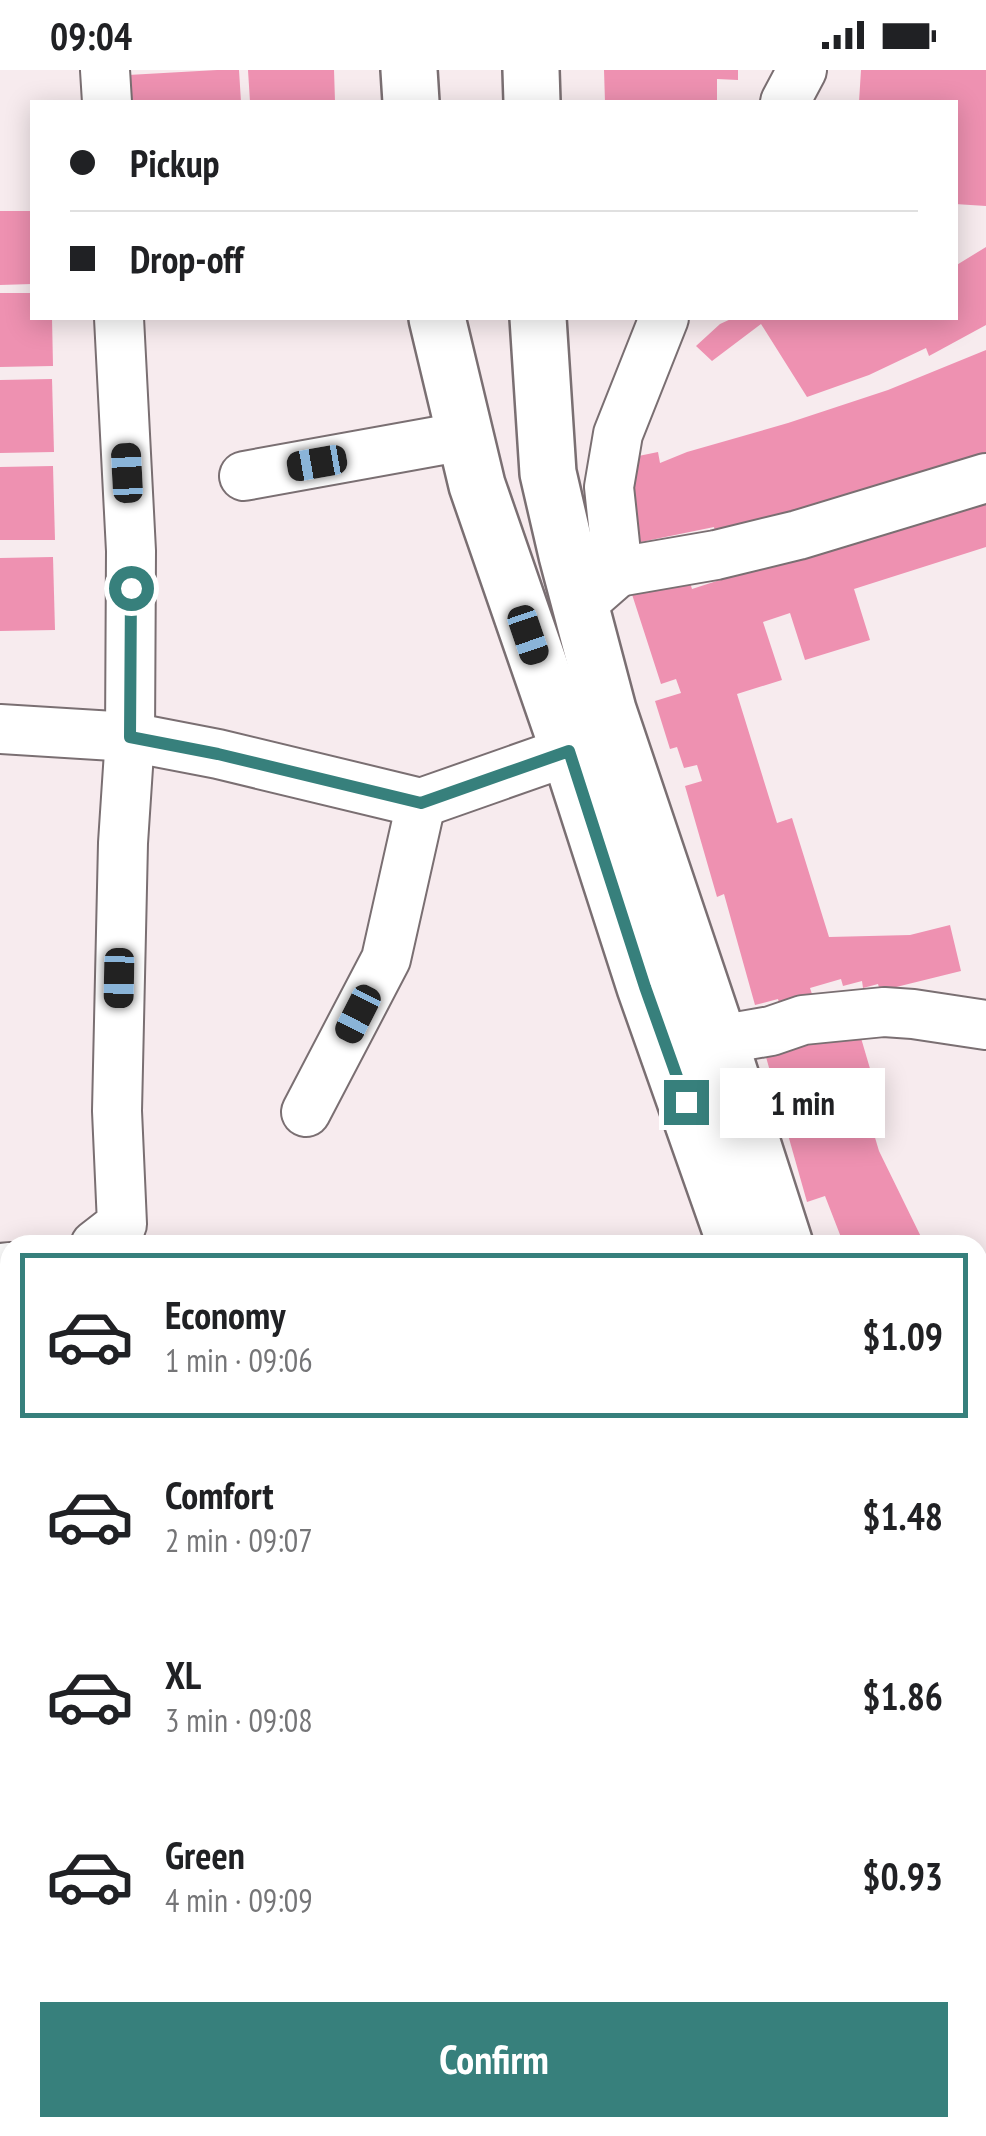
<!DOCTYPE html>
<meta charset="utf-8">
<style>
body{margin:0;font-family:"PT Sans Narrow",sans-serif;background:#f6f6f6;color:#202124;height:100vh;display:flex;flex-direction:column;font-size:38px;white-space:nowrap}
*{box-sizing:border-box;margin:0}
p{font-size:32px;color:#757577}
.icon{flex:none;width:55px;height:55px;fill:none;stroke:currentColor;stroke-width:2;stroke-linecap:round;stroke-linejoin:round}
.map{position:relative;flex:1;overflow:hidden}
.drawer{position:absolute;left:0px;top:1165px;width:988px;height:902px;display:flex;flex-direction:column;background:#fff;border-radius:30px 30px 0 0;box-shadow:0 5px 25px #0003}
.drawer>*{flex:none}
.top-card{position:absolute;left:30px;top:30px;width:928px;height:220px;border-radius:0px;box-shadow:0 5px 25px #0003;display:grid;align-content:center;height:220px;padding:0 40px;background:#fff}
.end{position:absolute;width:45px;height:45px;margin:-22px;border:12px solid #37807c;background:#fff;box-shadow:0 0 0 5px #fff}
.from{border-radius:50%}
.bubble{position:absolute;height:70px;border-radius:0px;background:#fff;box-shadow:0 5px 25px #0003;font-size:32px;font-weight:800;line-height:70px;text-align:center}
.car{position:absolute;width:30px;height:60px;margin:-30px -15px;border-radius:12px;box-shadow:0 0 8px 2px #0007;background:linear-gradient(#222 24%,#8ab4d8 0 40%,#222 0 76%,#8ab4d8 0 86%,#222 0)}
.top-card b{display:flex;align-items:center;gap:35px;height:95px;font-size:38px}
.top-card b+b{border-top:2px solid #e0e0e0}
.top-card i{width:25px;height:25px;background:#202124}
ul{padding:18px 0 0;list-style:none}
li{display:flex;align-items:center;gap:30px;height:165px;margin:0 20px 15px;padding:0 20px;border:5px solid transparent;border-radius:0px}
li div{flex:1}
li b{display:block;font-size:38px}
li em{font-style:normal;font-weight:800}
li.active{border-color:#37807c}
li>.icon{width:90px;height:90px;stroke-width:1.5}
.action{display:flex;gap:20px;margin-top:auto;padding:20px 40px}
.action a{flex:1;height:115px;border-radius:0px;background:#37807c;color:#fff;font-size:40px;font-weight:800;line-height:115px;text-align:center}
.status{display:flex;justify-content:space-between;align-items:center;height:70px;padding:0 50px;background:#fff;direction:ltr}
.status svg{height:28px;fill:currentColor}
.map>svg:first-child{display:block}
.building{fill:#ee91b1}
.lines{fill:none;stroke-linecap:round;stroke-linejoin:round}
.minor-casing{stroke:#7a6f72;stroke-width:52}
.major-casing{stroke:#7a6f72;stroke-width:60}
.minor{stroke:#fff;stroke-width:48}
.major{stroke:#fff;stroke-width:55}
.route{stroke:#37807c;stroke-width:12}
</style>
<div class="status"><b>09:04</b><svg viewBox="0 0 49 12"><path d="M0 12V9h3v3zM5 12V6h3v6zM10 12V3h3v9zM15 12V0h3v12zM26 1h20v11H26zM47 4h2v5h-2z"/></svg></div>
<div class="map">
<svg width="986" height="2066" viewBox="0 0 986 2066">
<rect width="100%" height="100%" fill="#f7ebee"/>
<g class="building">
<polygon points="217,0 239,0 241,32 130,32 128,5"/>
<polygon points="248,0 334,0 335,32 250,32"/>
<polygon points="604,0 738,0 738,10 717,9 717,32 605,32"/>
<polygon points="861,0 986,0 986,136 955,134 955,32 859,32"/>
<polygon points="0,141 32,141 32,214 0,215"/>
<polygon points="986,177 986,255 929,286 926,278 869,305 807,327 761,254 712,291 696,276 720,254 733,248 955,248 955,196"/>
<polygon points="0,223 32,223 32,248 52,248 53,296 0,297"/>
<polygon points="986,280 986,384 885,423 717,473 714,457 636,473 619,390 658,382 660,393 687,382 788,353 888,320"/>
<polygon points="52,309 54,382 0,383 0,310"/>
<polygon points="53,396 55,470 0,470 0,397"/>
<polygon points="986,424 986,477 854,519 870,570 805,590 790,543 763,552 782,610 737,624 777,753 792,748 829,867 910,865 950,855 961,901 880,921 878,914 863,918 862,911 843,916 841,909 810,918 813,927 780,937 778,929 755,935 724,824 717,827 685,716 702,711 697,695 684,698 677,677 670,679 655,631 681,623 676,609 661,614 628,512 684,494 692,519"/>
<polygon points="53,487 55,560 0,561 0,488"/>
<polygon points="856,951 876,1019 862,1024 879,1081 925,1175 844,1175 825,1126 807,1132 766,987"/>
<polygon points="978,1262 986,1272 986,1402 978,1393"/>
<polygon points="0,1338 10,1338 10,1405 0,1404"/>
<polygon points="0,1432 7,1433 5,1497 0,1497"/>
<rect x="0" y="1740" width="10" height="73"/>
<polygon points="986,1824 986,1880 978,1862 978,1827"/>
<rect x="0" y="1843" width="10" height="57"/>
<polygon points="110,2058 216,2058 212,2066 106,2066"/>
<polygon points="249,2058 312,2058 308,2066 245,2066"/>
<polygon points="571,2058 677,2058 673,2066 567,2066"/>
<polygon points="710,2058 773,2058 769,2066 706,2066"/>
</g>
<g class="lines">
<defs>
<g id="minor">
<polyline points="105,0 107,32"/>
<polyline points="785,32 802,0"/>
<polyline points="244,406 465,366"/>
<polyline points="618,502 716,485 798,465 986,408"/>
<polyline points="594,523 618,502 609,417 618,364 664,248"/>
<polyline points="0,659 130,667 218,684 421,733 569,681"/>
<polyline points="719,970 771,961 803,950 884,942 913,944 986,955"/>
<polyline points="306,1042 386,889 421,733"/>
<polyline points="95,1175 122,1154 117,1041 123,773 130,667 131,481 119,248"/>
<polyline points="0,1198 10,1197"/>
<polyline points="0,1981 10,1981"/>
<polyline points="0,2065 10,2036"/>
<polyline points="450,2066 454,2058"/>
</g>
<g id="major">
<polyline points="409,0 411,32"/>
<polyline points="531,0 532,32"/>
<polyline points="437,248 477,415 569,681 645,917 736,1175"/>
<polyline points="538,248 548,403 567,485 608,640 719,970 785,1175"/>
<polyline points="978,1545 986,1550"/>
<polyline points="0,1608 10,1609"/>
<polyline points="978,1645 986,1645"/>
<polyline points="0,1662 10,1662"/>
<polyline points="978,1713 986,1714"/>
</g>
</defs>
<use href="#minor" class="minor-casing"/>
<use href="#major" class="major-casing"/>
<use href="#minor" class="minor"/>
<use href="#major" class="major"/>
</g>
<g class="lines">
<polyline class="route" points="131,518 130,667 218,684 421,733 569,681 645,917 686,1032"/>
</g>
</svg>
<i class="end from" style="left:131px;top:518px"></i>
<i class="end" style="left:686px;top:1032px"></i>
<div class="bubble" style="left:720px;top:998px;width:165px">1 min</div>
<i class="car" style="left:317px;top:393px;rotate:260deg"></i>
<i class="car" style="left:127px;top:403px;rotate:357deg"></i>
<i class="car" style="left:528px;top:565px;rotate:161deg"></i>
<i class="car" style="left:119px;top:908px;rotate:181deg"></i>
<i class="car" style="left:358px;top:944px;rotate:207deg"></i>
<div class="top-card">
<b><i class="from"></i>Pickup</b>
<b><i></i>Drop-off</b>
</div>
<section class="drawer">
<ul>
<li class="active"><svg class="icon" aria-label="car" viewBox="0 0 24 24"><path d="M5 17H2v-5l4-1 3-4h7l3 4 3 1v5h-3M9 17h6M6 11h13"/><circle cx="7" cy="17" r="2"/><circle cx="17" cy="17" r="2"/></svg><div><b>Economy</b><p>1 min · 09:06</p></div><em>$1.09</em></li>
<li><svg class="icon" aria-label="car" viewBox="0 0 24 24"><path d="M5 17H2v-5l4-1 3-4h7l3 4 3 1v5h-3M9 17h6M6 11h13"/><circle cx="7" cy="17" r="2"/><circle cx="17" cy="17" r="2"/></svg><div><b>Comfort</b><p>2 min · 09:07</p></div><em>$1.48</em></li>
<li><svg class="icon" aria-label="car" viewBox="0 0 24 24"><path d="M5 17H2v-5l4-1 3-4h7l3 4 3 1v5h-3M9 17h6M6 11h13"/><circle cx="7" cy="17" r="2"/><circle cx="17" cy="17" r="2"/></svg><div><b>XL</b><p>3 min · 09:08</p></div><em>$1.86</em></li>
<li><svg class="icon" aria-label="car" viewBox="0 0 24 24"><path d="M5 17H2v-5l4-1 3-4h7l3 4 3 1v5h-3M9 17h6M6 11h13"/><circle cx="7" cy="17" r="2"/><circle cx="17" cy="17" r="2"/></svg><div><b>Green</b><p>4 min · 09:09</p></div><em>$0.93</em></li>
</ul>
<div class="action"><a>Confirm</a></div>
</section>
</div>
